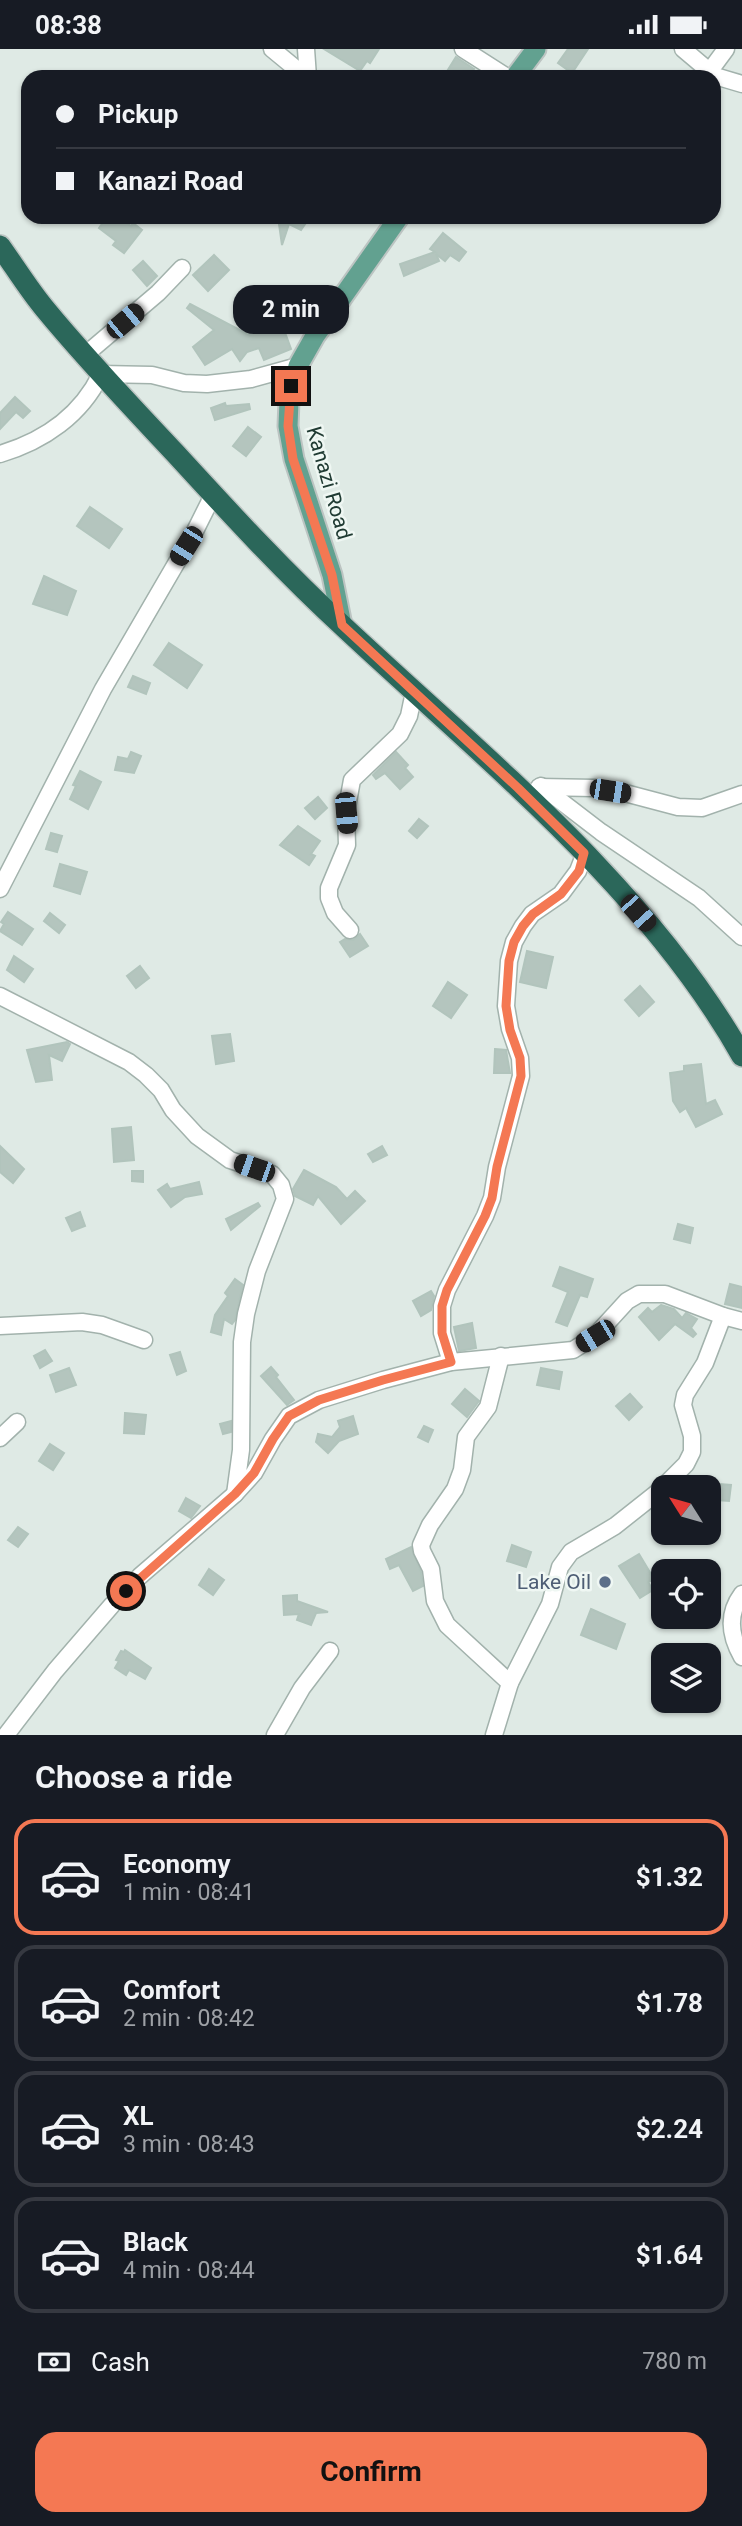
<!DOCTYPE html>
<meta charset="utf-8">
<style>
body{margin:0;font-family:Roboto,sans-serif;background:#242831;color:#f1f3f6;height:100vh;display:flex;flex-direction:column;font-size:26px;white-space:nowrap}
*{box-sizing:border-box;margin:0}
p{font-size:23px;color:#9ea1a6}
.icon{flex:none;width:38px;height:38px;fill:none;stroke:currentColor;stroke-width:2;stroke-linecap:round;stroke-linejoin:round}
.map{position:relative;height:1686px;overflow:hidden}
.panel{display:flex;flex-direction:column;background:#171b24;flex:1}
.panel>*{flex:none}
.hud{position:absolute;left:21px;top:21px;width:700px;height:154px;border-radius:21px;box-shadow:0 2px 5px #0004;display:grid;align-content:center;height:154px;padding:0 35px;background:#171b24}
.needle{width:46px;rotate:307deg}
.controls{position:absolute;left:651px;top:1426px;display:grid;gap:14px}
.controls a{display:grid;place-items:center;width:70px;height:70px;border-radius:14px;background:#171b24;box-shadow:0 2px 5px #0004;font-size:35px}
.end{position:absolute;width:32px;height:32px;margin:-16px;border:9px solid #f47853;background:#111;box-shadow:0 0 0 4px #111}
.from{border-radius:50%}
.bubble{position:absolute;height:49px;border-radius:21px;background:#171b24;box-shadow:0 2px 5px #0004;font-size:23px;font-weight:700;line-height:49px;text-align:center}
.car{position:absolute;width:21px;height:42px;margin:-21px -10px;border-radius:9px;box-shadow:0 0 5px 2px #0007;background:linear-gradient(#222 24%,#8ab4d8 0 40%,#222 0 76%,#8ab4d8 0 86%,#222 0)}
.hud b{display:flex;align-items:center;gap:24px;height:66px;font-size:26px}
.hud b+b{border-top:2px solid #363941}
.hud i{width:18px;height:18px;background:#f1f3f6}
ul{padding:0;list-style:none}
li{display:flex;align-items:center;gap:21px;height:116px;margin:0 14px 10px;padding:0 21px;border:4px solid #363941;border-radius:21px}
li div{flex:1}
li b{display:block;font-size:26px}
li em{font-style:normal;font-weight:700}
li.on{border-color:#f47853}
li>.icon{width:63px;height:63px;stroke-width:1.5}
h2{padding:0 35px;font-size:32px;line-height:84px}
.pay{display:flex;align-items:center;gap:18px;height:77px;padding:0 35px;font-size:26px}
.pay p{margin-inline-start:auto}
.button{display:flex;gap:14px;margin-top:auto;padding:14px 35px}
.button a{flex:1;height:80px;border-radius:21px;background:#f47853;color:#111;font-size:28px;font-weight:700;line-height:80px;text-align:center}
.status{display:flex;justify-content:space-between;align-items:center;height:49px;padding:0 35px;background:#171b24;direction:ltr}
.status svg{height:19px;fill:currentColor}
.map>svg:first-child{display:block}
.building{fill:#b4c5be;stroke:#b1c4bc;stroke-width:2}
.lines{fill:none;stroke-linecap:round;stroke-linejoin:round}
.minor-casing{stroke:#a2b2ac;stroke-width:19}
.major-casing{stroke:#bcc4c2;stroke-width:23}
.highway-casing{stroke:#bcc4c2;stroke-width:24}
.minor{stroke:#fff;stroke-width:16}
.major{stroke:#62a190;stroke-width:19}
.highway{stroke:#2b675a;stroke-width:21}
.route{stroke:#f47853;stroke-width:9}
.service-dot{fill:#5c6f8a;stroke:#eff7f3;stroke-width:2.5}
.labels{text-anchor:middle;stroke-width:5;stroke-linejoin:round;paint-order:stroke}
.street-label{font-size:21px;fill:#203b33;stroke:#eff7f3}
.service-label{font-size:21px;fill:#4e5e75;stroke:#eff7f3;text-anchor:end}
</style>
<div class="status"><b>08:38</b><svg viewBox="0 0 49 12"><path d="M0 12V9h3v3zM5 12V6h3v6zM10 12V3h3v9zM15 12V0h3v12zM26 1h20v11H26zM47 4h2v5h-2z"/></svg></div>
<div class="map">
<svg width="742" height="1686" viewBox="0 0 742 1686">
<rect width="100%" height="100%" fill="#dfeae5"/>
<g class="building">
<polygon points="324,0 379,0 370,14 367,12 360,22"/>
<polygon points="568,0 588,0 572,24 558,14"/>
<polygon points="456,8 474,20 468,28 452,28 446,24"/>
<polygon points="107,168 119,168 131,177 133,174 142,181 124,204 113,196 116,192 99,179"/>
<polygon points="278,168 310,168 301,181 289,175 282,196"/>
<polygon points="443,184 466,203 459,212 450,206 445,212 436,205 439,212 404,227 400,215 435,203 430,200"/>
<polygon points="214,206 229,221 208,242 193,226"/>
<polygon points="143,212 157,227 147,237 133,221"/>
<polygon points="190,255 251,287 239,275 260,271 269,284 283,278 291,300 264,311 259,299 247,303 240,312 232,300 205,316 193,298 214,281 187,259"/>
<polygon points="15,348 30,362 23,369 16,363 0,380 0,364"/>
<polygon points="225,354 226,357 249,355 250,360 215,371 211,359"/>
<polygon points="248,378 261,388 246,407 233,397"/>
<polygon points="90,458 122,480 109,499 77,477"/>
<polygon points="44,527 76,542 67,566 33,555"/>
<polygon points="169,594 202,616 187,639 154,616"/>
<polygon points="133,627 150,634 146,645 128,638"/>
<polygon points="131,703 141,707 134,724 115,721 118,708 128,710"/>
<polygon points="396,703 408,716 405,719 413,728 400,740 385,724 376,730 373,726"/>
<polygon points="80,722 101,733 88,760 70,750 76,737 73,736"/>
<polygon points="318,748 327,759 315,770 305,759"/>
<polygon points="419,770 428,777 417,789 409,782"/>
<polygon points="298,777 320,792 311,805 315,807 309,816 280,796"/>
<polygon points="51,784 62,787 57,803 46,800"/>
<polygon points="60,815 87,823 80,845 54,837"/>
<polygon points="8,863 33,880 22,896 0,882 4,875 1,873"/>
<polygon points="50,864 65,876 59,884 44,872"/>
<polygon points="360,885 368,897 350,908 340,893 345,890 353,891"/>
<polygon points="527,902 553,908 546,939 520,933"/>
<polygon points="14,907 33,920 24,933 7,921"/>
<polygon points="140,917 149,929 136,939 127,927"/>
<polygon points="448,933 467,946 451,969 433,957"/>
<polygon points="640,937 654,953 639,967 625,951"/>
<polygon points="230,985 234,1012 216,1015 212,987"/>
<polygon points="67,993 70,995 62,1012 49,1006 52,1031 36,1033 27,1001"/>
<polygon points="495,1000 506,1001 510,1024 494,1024"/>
<polygon points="701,1015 706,1055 715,1051 722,1065 696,1078 686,1059 680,1063 673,1052 670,1024 684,1022 684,1017"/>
<polygon points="131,1078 134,1111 114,1113 112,1080"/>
<polygon points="0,1097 24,1120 13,1134 0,1123"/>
<polygon points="382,1097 387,1106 373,1113 368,1105"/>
<polygon points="304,1121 336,1138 347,1150 355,1142 365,1152 341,1175 318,1147 313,1156 295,1147 293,1140"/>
<polygon points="132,1122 143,1122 143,1133 132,1132"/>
<polygon points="199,1133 202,1145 185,1148 171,1158 158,1141 167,1135 170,1140"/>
<polygon points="258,1154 260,1157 231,1181 226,1170"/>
<polygon points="80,1163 85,1177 72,1182 66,1169"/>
<polygon points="678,1175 693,1179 690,1194 674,1190"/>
<polygon points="560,1218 593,1230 587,1248 580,1246 567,1277 556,1273 568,1243 553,1237"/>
<polygon points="235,1230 243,1236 235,1271 232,1275 224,1270 221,1286 211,1283 215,1266 228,1247 225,1244"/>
<polygon points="730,1235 742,1238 742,1259 725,1255"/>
<polygon points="431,1242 434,1247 431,1261 421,1267 413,1252"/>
<polygon points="661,1256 674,1260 682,1269 686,1264 697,1270 691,1279 696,1285 693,1288 675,1275 659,1291 639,1268 648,1259 652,1263"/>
<polygon points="472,1274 476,1299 459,1302 454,1278"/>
<polygon points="45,1301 52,1312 40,1319 34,1307"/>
<polygon points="180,1303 186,1322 177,1326 170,1306"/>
<polygon points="271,1318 278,1326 276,1328 294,1351 287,1356 261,1327"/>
<polygon points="69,1319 76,1336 56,1343 50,1326"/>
<polygon points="541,1319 562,1323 559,1340 537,1336"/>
<polygon points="465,1340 479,1352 467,1368 452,1355"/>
<polygon points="630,1345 642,1358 629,1371 616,1357"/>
<polygon points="125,1364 146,1366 144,1385 124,1384"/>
<polygon points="353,1367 358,1385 339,1392 328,1404 316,1393 318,1385 332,1388 340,1378 338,1372"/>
<polygon points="231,1372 231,1383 223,1385 220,1375"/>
<polygon points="424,1377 433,1381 428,1393 418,1388"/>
<polygon points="50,1395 64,1404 53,1421 39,1412"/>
<polygon points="719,1435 731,1436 729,1452 717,1451"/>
<polygon points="186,1449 200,1457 191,1469 179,1462"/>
<polygon points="18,1478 28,1485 18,1498 8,1491"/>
<polygon points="512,1496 531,1503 526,1518 507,1512"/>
<polygon points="411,1498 421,1523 423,1537 413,1542 399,1516 390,1520 386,1510"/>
<polygon points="639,1505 654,1530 648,1533 653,1541 640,1549 619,1517"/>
<polygon points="209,1520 224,1531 213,1546 199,1536"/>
<polygon points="297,1546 297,1552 328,1563 316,1564 311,1576 297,1571 299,1565 284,1566 283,1547"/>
<polygon points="591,1560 625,1575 616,1600 581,1586"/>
<polygon points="125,1601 151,1619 145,1630 129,1621 126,1626 115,1619 119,1612 116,1611 121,1602 124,1603"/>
</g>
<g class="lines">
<defs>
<g id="minor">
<polyline points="272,0 306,28"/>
<polyline points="306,0 308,28"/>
<polyline points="463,0 507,28"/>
<polyline points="683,0 715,27 742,35"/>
<polyline points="709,23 726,0"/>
<polyline points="85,306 158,244 182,219"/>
<path d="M 0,405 C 44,392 81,366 101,325 L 152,326 L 184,334 L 207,335 L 251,330 L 298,317"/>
<polyline points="541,737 601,783 699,849 742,888"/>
<polyline points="539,738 595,739 625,744 678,758 702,759 742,745"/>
<polyline points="0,840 103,640 195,482 213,446"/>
<polyline points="350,881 335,864 329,849 329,839 347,796 346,764 352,731 400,685 409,667 414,643"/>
<polyline points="0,947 129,1013 146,1026 161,1041 173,1061 197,1087 230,1111 272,1125 281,1136 285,1150 257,1222 246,1265 242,1293 241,1401 235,1445"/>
<polyline points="0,1277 82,1273 102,1276 144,1291"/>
<polyline points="501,1307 488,1358 466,1388 462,1421 455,1440 430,1476 421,1496 422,1502 431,1520 435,1552 447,1576 510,1634"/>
<polyline points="451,1313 442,1284 442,1257 447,1241 485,1167 492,1149 497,1118 521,1027 520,1009 510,980 506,957 509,912 514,893 523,877 532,865 561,845 578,822 585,804"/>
<polyline points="0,1389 17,1373"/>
<polyline points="663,1438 686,1415 692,1403 692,1387 683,1356 685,1346 705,1314 723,1267"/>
<path d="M 742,1545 C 727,1565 730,1587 742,1608"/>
<polyline points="6,1686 55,1622 112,1556 140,1527 235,1445 254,1424 273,1390 289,1367 319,1351 383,1331 451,1313 573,1301 595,1287 627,1252 639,1245 665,1245 723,1267 742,1272"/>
<polyline points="275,1686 302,1639 330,1602"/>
<polyline points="494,1686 510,1634 550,1555 560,1518 571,1503 615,1477 663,1439"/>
</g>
<g id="major">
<polyline points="515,28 536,0"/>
<polyline points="342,576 332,526 294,410 288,377 289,352 298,317 315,287 399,168"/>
</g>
<path id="highway" d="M 0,197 C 15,218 29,241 45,260 C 86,310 131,357 175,404 C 230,464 285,524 345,579 C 484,709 648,840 742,1007"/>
</defs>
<use href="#minor" class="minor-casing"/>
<use href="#major" class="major-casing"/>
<use href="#highway" class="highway-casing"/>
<use href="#minor" class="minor"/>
<use href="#major" class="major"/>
<use href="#highway" class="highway"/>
</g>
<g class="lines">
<polyline class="route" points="126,1542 235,1445 254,1424 273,1390 289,1367 319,1351 383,1331 451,1313 442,1284 442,1257 447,1241 485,1167 492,1149 497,1118 521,1027 520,1009 510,981 506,957 509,912 514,893 523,877 533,865 561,845 579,822 584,804 518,739 342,576 332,526 293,410 288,377 291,337"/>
</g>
<circle class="service-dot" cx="605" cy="1533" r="7"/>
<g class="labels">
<g class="street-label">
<text transform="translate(329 434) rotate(74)" y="7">Kanazi Road</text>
</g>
<g class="service-label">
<text x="591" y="1540">Lake Oil</text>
</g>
</g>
</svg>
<div class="controls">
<a><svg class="needle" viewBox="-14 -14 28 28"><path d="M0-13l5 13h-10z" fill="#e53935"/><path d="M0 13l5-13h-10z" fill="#9ea1a6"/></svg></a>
<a><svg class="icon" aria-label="locate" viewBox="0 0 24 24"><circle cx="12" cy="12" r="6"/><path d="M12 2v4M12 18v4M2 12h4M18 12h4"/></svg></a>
<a><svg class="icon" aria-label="layers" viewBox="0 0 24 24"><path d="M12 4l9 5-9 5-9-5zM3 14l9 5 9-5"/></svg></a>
</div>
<i class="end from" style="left:126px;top:1542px"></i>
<i class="end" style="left:291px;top:337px"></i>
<div class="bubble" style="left:233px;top:236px;width:116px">2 min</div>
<i class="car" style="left:125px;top:272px;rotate:50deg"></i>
<i class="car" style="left:186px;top:497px;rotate:212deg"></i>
<i class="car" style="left:610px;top:742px;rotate:99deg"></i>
<i class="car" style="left:346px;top:764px;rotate:175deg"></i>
<i class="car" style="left:638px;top:864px;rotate:138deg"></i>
<i class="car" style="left:254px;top:1119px;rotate:289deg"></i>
<i class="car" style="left:595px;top:1287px;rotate:239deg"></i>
<div class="hud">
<b><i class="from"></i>Pickup</b>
<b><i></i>Kanazi Road</b>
</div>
</div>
<section class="panel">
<h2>Choose a ride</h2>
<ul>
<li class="on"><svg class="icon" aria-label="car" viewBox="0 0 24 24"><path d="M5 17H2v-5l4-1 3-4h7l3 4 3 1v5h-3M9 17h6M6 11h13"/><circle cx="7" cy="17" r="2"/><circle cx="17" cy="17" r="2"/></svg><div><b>Economy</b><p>1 min · 08:41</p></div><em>$1.32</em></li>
<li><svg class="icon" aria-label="car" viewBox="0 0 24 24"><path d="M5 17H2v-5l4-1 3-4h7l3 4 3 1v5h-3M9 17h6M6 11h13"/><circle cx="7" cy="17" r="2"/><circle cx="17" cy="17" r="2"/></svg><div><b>Comfort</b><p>2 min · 08:42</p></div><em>$1.78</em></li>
<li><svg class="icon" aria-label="car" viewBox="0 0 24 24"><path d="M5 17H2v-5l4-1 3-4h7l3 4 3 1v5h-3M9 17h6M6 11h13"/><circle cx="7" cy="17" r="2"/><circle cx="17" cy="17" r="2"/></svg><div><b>XL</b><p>3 min · 08:43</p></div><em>$2.24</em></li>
<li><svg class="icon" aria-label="car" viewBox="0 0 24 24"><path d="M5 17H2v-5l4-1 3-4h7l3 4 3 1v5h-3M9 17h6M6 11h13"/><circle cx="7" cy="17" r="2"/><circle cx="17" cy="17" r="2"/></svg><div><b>Black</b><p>4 min · 08:44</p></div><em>$1.64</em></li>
</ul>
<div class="pay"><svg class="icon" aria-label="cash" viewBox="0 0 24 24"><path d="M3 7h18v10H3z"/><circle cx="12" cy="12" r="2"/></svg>Cash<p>780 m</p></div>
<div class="button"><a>Confirm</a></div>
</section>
